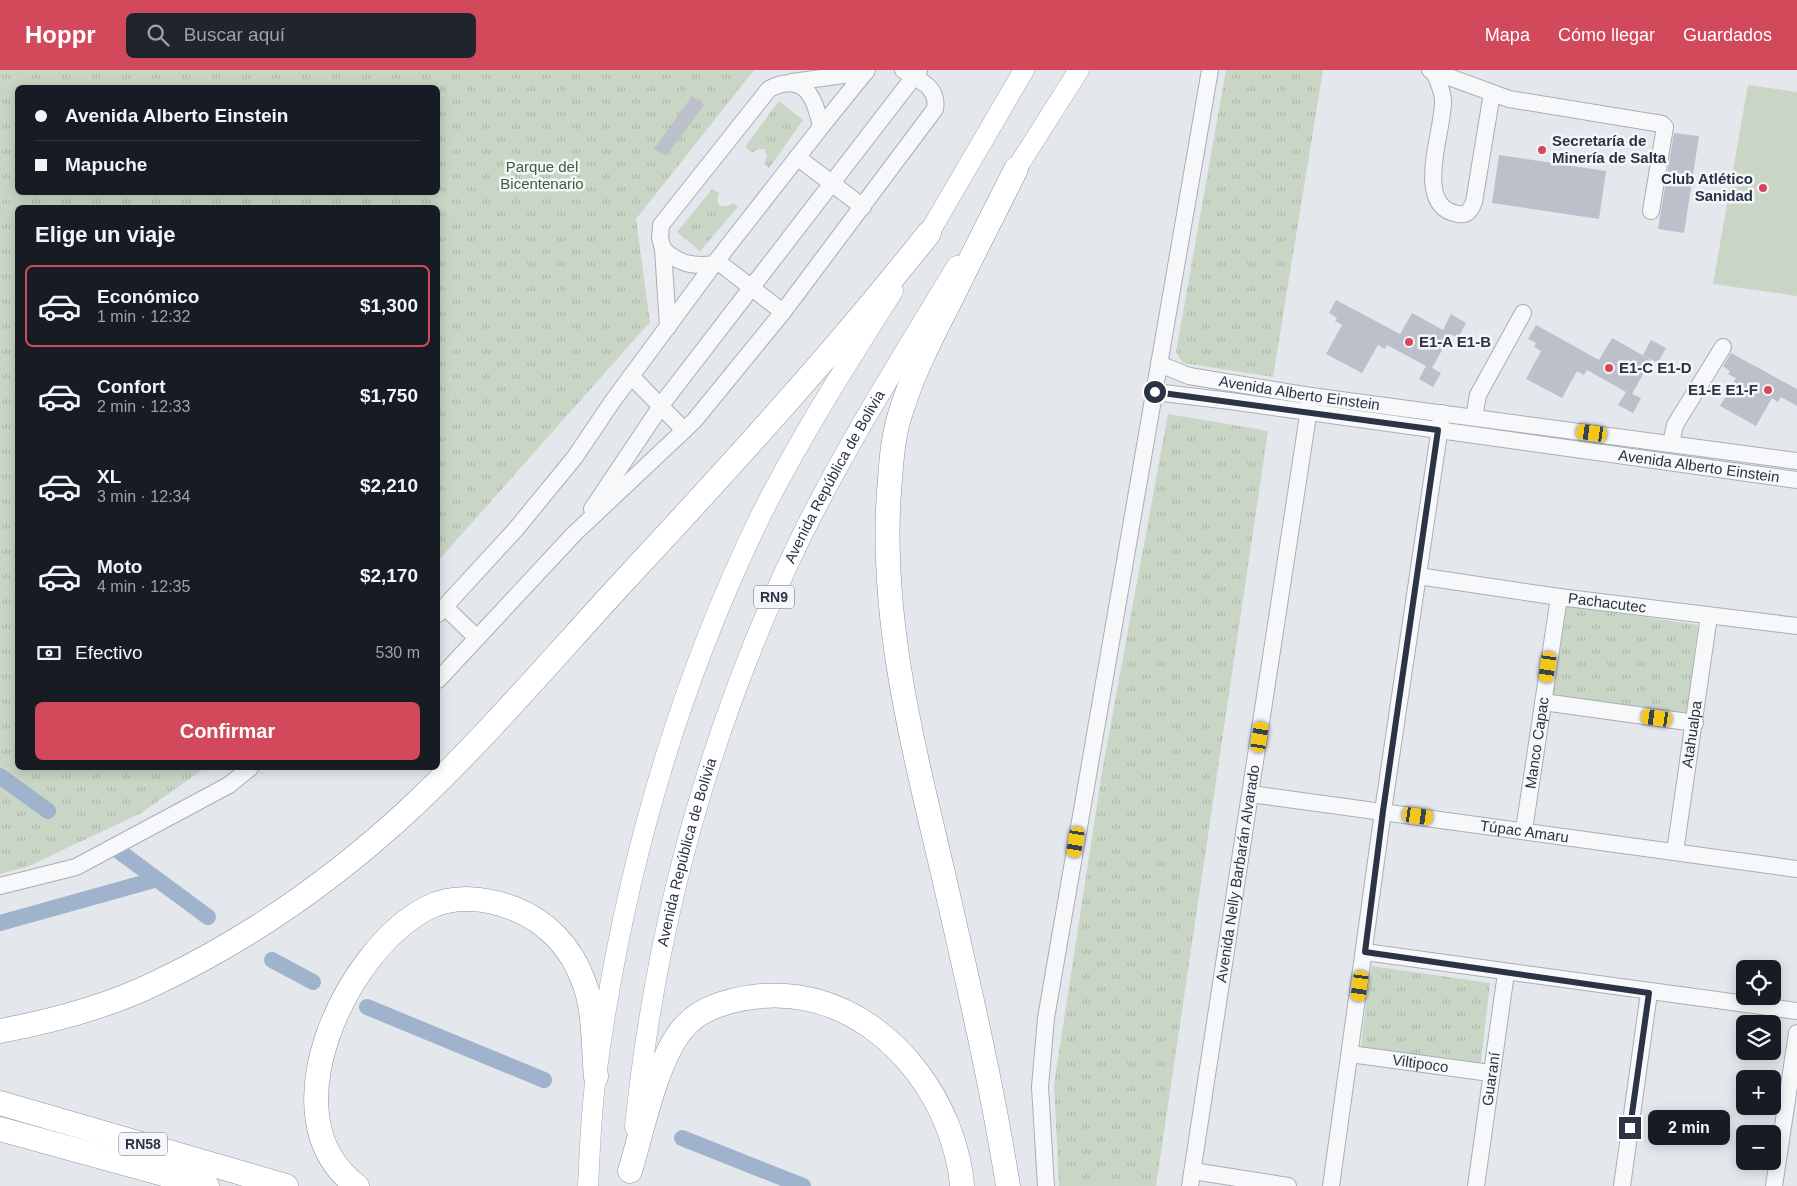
<!DOCTYPE html>
<html lang="es">
<meta charset="utf-8">
<style>
body{margin:0;font-family:Arial,sans-serif;background:#20242c;color:#f1f3f6;height:100vh;display:flex;flex-direction:column;font-size:19px;white-space:nowrap}
*{box-sizing:border-box;margin:0}
p{font-size:16px;color:#9ea1a6}
.icon{flex:none;width:28px;height:28px;fill:none;stroke:currentColor;stroke-width:2;stroke-linecap:round;stroke-linejoin:round}
.map{position:relative;flex:1;overflow:hidden}
.sheet{position:absolute;left:15px;top:135px;width:425px;height:565px;display:flex;flex-direction:column;background:#171b24;border-radius:8px;box-shadow:0 2px 12px #0003}
.sheet>*{flex:none}
.guide{position:absolute;left:15px;top:15px;width:425px;height:110px;border-radius:8px;box-shadow:0 2px 12px #0003;display:grid;align-content:center;height:110px;padding:0 20px;background:#171b24}
.fabs{position:absolute;left:1736px;top:890px;display:grid;gap:10px}
.fabs a{display:grid;place-items:center;width:45px;height:45px;border-radius:8px;background:#171b24;box-shadow:0 2px 12px #0003;font-size:25px}
.end{position:absolute;width:22px;height:22px;margin:-11px;border:6px solid #2b3445;background:#fff;box-shadow:0 0 0 2px #fff}
.from{border-radius:50%}
.bubble{position:absolute;height:35px;border-radius:8px;background:#171b24;box-shadow:0 2px 12px #0003;font-size:16px;font-weight:600;line-height:35px;text-align:center}
.car{position:absolute;width:15px;height:30px;margin:-15px -8px;border-radius:6px;box-shadow:0 0 4px 1px #0007;background:linear-gradient(#f5c518 24%,#345 0 40%,#f5c518 0 76%,#345 0 86%,#f5c518 0)}
.guide b{display:flex;align-items:center;gap:18px;height:48px;font-size:19px}
.guide b+b{border-top:1px solid #363941}
.guide i{width:12px;height:12px;background:#f1f3f6}
ul{padding:0;list-style:none}
li{display:flex;align-items:center;gap:15px;height:82px;margin:0 10px 8px;padding:0 10px;border:2px solid transparent;border-radius:8px}
li div{flex:1}
li b{display:block;font-size:19px}
li em{font-style:normal;font-weight:600}
li.selected{border-color:#d1495b}
li>.icon{width:45px;height:45px;stroke-width:1.5}
h2{padding:0 20px;font-size:22px;line-height:60px}
.pay{display:flex;align-items:center;gap:12px;height:55px;padding:0 20px;font-size:19px}
.pay p{margin-inline-start:auto}
.cta{display:flex;gap:10px;margin-top:auto;padding:10px 20px}
.cta a{flex:1;height:58px;border-radius:8px;background:#d1495b;color:#fff;font-size:20px;font-weight:600;line-height:58px;text-align:center}
header{display:flex;align-items:center;gap:30px;box-sizing:border-box;height:70px;padding:0 25px;background:#d1495b;color:#fff}
header strong{font-size:24px}
nav{display:flex;gap:28px;margin-inline-start:auto;font-size:18px}
.search{width:350px;height:45px;background:#20242c;display:flex;align-items:center;gap:12px;box-sizing:border-box;padding:0 18px;border-radius:8px;color:#9ea1a6;font-size:19px}
.map>svg:first-child{display:block}
.grass{fill:url(#grass-tufts);fill-rule:evenodd}
.garden{fill:#c9d6c5}
.lines{fill:none;stroke-linecap:round;stroke-linejoin:round}
.canal{stroke:#9fb4cc;stroke-width:16}
.building{fill:#bbc0ca}
.minor-casing{stroke:#a9aeb7;stroke-width:18}
.major-casing{stroke:#a3abb8;stroke-width:21}
.highway-casing{stroke:#8b94a3;stroke-width:25}
.minor{stroke:#f7f8fa;stroke-width:16}
.major{stroke:#fff;stroke-width:20}
.highway{stroke:#fff;stroke-width:24}
.route{stroke:#2b3445;stroke-width:6}
.poi-dot{fill:#d1495b;stroke:#f4f6f9;stroke-width:2}
.labels{text-anchor:middle;stroke-width:5;stroke-linejoin:round;paint-order:stroke}
.shield{fill:#f4f6f9;stroke:#676e7b;stroke-width:1}
.shield-label{font-size:14px;font-weight:bold;fill:#2b3445}
.poi-label{font-size:15px;font-weight:bold;fill:#2b3445;stroke:#f4f6f9;text-anchor:start}
.park-label{font-size:15px;fill:#3f6138;stroke:#f4f6f9}
.street-label{font-size:15px;fill:#2b3445;stroke:#f4f6f9}
</style>
<header>
<strong>Hoppr</strong>
<div class="search"><svg class="icon" aria-label="search" viewBox="0 0 24 24"><circle cx="10" cy="10" r="6"/><path d="M15 15l6 6"/></svg>Buscar aquí</div>
<nav><a>Mapa</a><a>Cómo llegar</a><a>Guardados</a></nav>
</header>
<div class="map">
<svg width="1797" height="1116" viewBox="0 0 1797 1116">
<defs>
<pattern id="grass-tufts" width="24" height="20" patternUnits="userSpaceOnUse" patternTransform="scale(1.25)"><rect width="24" height="20" fill="#c9d6c5"/><path d="M3 7l-1-3M5 7V3M7 7l1-3M15 17l-1-3M17 17v-4M19 17l1-3" fill="none" stroke="#adb8ab"/></pattern>
</defs>
<rect width="100%" height="100%" fill="#e4e7ec"/>
<g class="grass">
<path d="M 0,0 L 754,0 L 636,149 L 650,252 L 438,491 L 438,138 L 18,138 L 18,698 L 205,698 L 141,743 L 29,796 L 0,804 ZM 18,18 L 438,18 L 438,122 L 18,122 Z"/>
<polygon points="1226,0 1323,0 1273,307 1183,293 1176,282"/>
<polygon points="779,31 803,50 769,98 764,94 767,86 764,79 758,79 752,83 745,77"/>
<polygon points="712,119 719,123 717,130 720,136 728,136 734,133 738,137 700,181 677,162"/>
<polygon points="1168,344 1268,361 1156,1116 1059,1116 1054,1015 1102,702"/>
<polygon points="1558,534 1698,555 1687,645 1548,625"/>
<polygon points="1371,896 1490,913 1480,999 1360,983"/>
</g>
<polygon class="garden" points="1748,15 1797,22 1797,226 1713,214"/>
<g class="lines">
<g class="canal">
<polyline points="0,706 48,741"/>
<polyline points="120,782 208,847"/>
<polyline points="0,853 154,810"/>
<polyline points="272,890 313,912"/>
<polyline points="367,937 544,1010"/>
<polyline points="682,1068 803,1116"/>
</g>
</g>
<g class="building">
<polygon points="692,26 704,35 666,86 654,79"/>
<polygon points="1674,63 1699,66 1684,163 1658,159"/>
<polygon points="1499,85 1606,101 1599,149 1492,133"/>
<polygon points="1336,230 1400,264 1412,243 1443,260 1451,244 1466,253 1458,268 1451,264 1432,298 1441,303 1433,317 1419,309 1426,296 1387,275 1385,279 1378,275 1362,303 1326,284 1342,255 1335,251 1337,248 1329,243"/>
<polygon points="1536,255 1599,290 1612,268 1651,290 1632,324 1641,328 1633,343 1618,335 1626,322 1587,300 1584,305 1577,301 1562,328 1526,309 1541,281 1534,277 1536,273 1528,269"/>
<polygon points="1651,270 1666,278 1658,293 1643,285"/>
<polygon points="1731,283 1797,319 1797,336 1781,327 1778,332 1772,328 1756,356 1720,336 1736,308 1728,304 1730,301 1723,296"/>
</g>
<g class="lines">
<defs>
<g id="minor">
<polyline points="1430,0 1509,29 1662,54 1665,57 1651,141"/>
<path d="M 1434,2 C 1438,11 1443,21 1443,31 C 1444,61 1412,136 1458,144 C 1468,146 1471,139 1474,132 L 1492,23"/>
<polyline points="792,12 866,2"/>
<polyline points="821,57 867,0"/>
<polyline points="797,87 863,137"/>
<path d="M 663,179 C 679,194 693,197 714,194 L 821,57 C 815,27 804,1 769,19 L 661,155 L 660,168 L 663,179 L 668,257"/>
<polyline points="717,191 783,242"/>
<path id="s1" d="M 1159,294 L 1189,306 L 1311,326 L 1797,391"/>
<polyline points="631,306 684,360"/>
<path id="s2" d="M 1155,322 L 1230,331 L 1797,410"/>
<polyline points="1474,347 1478,325 1523,243"/>
<polyline points="1671,373 1675,355 1723,277"/>
<polyline points="592,439 665,330 919,0"/>
<path id="s3" d="M 1418,506 L 1559,527 L 1797,556"/>
<polyline points="445,537 477,568"/>
<polyline points="438,544 516,459 575,387 612,332 714,194"/>
<path d="M 438,610 L 574,464 L 694,351 L 783,242 L 935,39 C 939,18 920,10 903,0"/>
<polyline points="1543,632 1695,653"/>
<path id="s4" d="M 1251,724 L 1797,799"/>
<path id="s5" d="M 1524,760 L 1559,527"/>
<path id="s6" d="M 1675,782 L 1709,546"/>
<polyline points="0,816 76,797 229,715 250,698"/>
<polyline points="1365,882 1797,941"/>
<path id="s7" d="M 1350,984 L 1490,1003"/>
<polyline points="1193,1101 1288,1116"/>
<polyline points="1046,1116 1040,1017 1046,948 1210,0"/>
<path id="s8" d="M 1190,1116 L 1311,326"/>
<polyline points="1331,1116 1383,741 1442,343"/>
<path id="s9" d="M 1476,1116 L 1506,903"/>
<polyline points="1622,1116 1649,923"/>
<polyline points="1774,1116 1797,963"/>
</g>
<g id="major">
<polyline points="1008,112 1079,0"/>
<polyline points="922,175 1024,0"/>
<path id="s10" d="M 635,1057 C 656,850 710,655 801,467 C 847,374 903,285 957,196"/>
<path d="M 588,1116 C 590,1079 591,1042 596,1006 C 622,811 675,621 761,445 C 800,367 847,294 893,221"/>
</g>
<g id="highway">
<path d="M 0,961 C 53,951 107,937 156,913 C 249,869 337,807 413,736 C 487,666 554,587 623,512 C 728,399 833,284 929,163"/>
<polyline points="0,1033 286,1116"/>
<polyline points="0,1059 207,1116"/>
<path d="M 630,1101 C 643,1059 657,984 687,954 C 704,937 730,930 753,927 C 842,915 917,978 948,1057 C 955,1076 961,1096 962,1116"/>
<path d="M 357,1116 C 265,1049 346,880 427,838 C 454,824 487,828 515,839 C 547,852 571,877 583,910 C 595,939 593,976 596,1007"/>
<path d="M 1008,1116 C 991,1009 966,904 942,799 C 913,676 880,549 889,422 C 891,397 892,372 899,348 C 911,306 932,266 952,227 C 973,184 995,141 1016,99"/>
</g>
</defs>
<use href="#minor" class="minor-casing"/>
<use href="#major" class="major-casing"/>
<use href="#highway" class="highway-casing"/>
<use href="#minor" class="minor"/>
<use href="#major" class="major"/>
<use href="#highway" class="highway"/>
</g>
<g class="lines">
<polyline class="route" points="1155,322 1438,360 1383,741 1365,882 1649,923 1630,1058"/>
</g>
<g class="poi-dot">
<circle cx="1542" cy="80" r="5"/>
<circle cx="1763" cy="118" r="5"/>
<circle cx="1409" cy="272" r="5"/>
<circle cx="1609" cy="298" r="5"/>
<circle cx="1768" cy="320" r="5"/>
</g>
<g class="labels">
<g class="shield">
<rect x="754" y="515.5" width="40" height="23" rx="4"/>
<rect x="119" y="1062.5" width="48" height="23" rx="4"/>
</g>
<g class="shield-label">
<text x="774" y="532">RN9</text>
<text x="143" y="1079">RN58</text>
</g>
<g class="poi-label">
<text x="1552" y="76">Secretaría de<tspan x="1552" dy="17">Minería de Salta</tspan></text>
<text x="1753" y="114" text-anchor="end">Club Atlético<tspan x="1753" dy="17">Sanidad</tspan></text>
<text x="1419" y="277">E1-A E1-B</text>
<text x="1619" y="303">E1-C E1-D</text>
<text x="1758" y="325" text-anchor="end">E1-E E1-F</text>
</g>
<g class="park-label">
<text x="542" y="102">Parque del<tspan x="542" dy="17">Bicentenario</tspan></text>
</g>
<g class="street-label">
<text dy="5" stroke="none"><textPath href="#s1" startOffset="144">Avenida Alberto Einstein</textPath></text>
<text dy="5" stroke="none"><textPath href="#s2" startOffset="549">Avenida Alberto Einstein</textPath></text>
<text dy="5" stroke="none"><textPath href="#s10" startOffset="685">Avenida República de Bolivia</textPath></text>
<text dy="5" stroke="none"><textPath href="#s3" startOffset="191">Pachacutec</textPath></text>
<text dy="5" stroke="none"><textPath href="#s6" startOffset="119">Atahualpa</textPath></text>
<text dy="5" stroke="none"><textPath href="#s5" startOffset="88">Manco Capac</textPath></text>
<text dy="5" stroke="none"><textPath href="#s4" startOffset="276">Túpac Amaru</textPath></text>
<text dy="5" stroke="none"><textPath href="#s10" startOffset="280">Avenida República de Bolivia</textPath></text>
<text dy="5" stroke="none"><textPath href="#s8" startOffset="316">Avenida Nelly Barbarán Alvarado</textPath></text>
<text dy="5" stroke="none"><textPath href="#s7" startOffset="71">Viltipoco</textPath></text>
<text dy="5" stroke="none"><textPath href="#s9" startOffset="108">Guaraní</textPath></text>
</g>
</g>
</svg>
<div class="fabs">
<a><svg class="icon" aria-label="locate" viewBox="0 0 24 24"><circle cx="12" cy="12" r="6"/><path d="M12 2v4M12 18v4M2 12h4M18 12h4"/></svg></a>
<a><svg class="icon" aria-label="layers" viewBox="0 0 24 24"><path d="M12 4l9 5-9 5-9-5zM3 14l9 5 9-5"/></svg></a>
<a>+</a>
<a>−</a>
</div>
<i class="end from" style="left:1155px;top:322px"></i>
<i class="end" style="left:1630px;top:1058px"></i>
<div class="bubble" style="left:1648px;top:1040px;width:82px">2 min</div>
<i class="car" style="left:1592px;top:363px;rotate:278deg"></i>
<i class="car" style="left:1548px;top:597px;rotate:188deg"></i>
<i class="car" style="left:1657px;top:648px;rotate:278deg"></i>
<i class="car" style="left:1260px;top:667px;rotate:9deg"></i>
<i class="car" style="left:1418px;top:746px;rotate:98deg"></i>
<i class="car" style="left:1076px;top:772px;rotate:190deg"></i>
<i class="car" style="left:1360px;top:916px;rotate:188deg"></i>
<div class="guide">
<b><i class="from"></i>Avenida Alberto Einstein</b>
<b><i></i>Mapuche</b>
</div>
<section class="sheet">
<h2>Elige un viaje</h2>
<ul>
<li class="selected"><svg class="icon" aria-label="car" viewBox="0 0 24 24"><path d="M5 17H2v-5l4-1 3-4h7l3 4 3 1v5h-3M9 17h6M6 11h13"/><circle cx="7" cy="17" r="2"/><circle cx="17" cy="17" r="2"/></svg><div><b>Económico</b><p>1 min · 12:32</p></div><em>$1,300</em></li>
<li><svg class="icon" aria-label="car" viewBox="0 0 24 24"><path d="M5 17H2v-5l4-1 3-4h7l3 4 3 1v5h-3M9 17h6M6 11h13"/><circle cx="7" cy="17" r="2"/><circle cx="17" cy="17" r="2"/></svg><div><b>Confort</b><p>2 min · 12:33</p></div><em>$1,750</em></li>
<li><svg class="icon" aria-label="car" viewBox="0 0 24 24"><path d="M5 17H2v-5l4-1 3-4h7l3 4 3 1v5h-3M9 17h6M6 11h13"/><circle cx="7" cy="17" r="2"/><circle cx="17" cy="17" r="2"/></svg><div><b>XL</b><p>3 min · 12:34</p></div><em>$2,210</em></li>
<li><svg class="icon" aria-label="car" viewBox="0 0 24 24"><path d="M5 17H2v-5l4-1 3-4h7l3 4 3 1v5h-3M9 17h6M6 11h13"/><circle cx="7" cy="17" r="2"/><circle cx="17" cy="17" r="2"/></svg><div><b>Moto</b><p>4 min · 12:35</p></div><em>$2,170</em></li>
</ul>
<div class="pay"><svg class="icon" aria-label="cash" viewBox="0 0 24 24"><path d="M3 7h18v10H3z"/><circle cx="12" cy="12" r="2"/></svg>Efectivo<p>530 m</p></div>
<div class="cta"><a>Confirmar</a></div>
</section>
</div>
